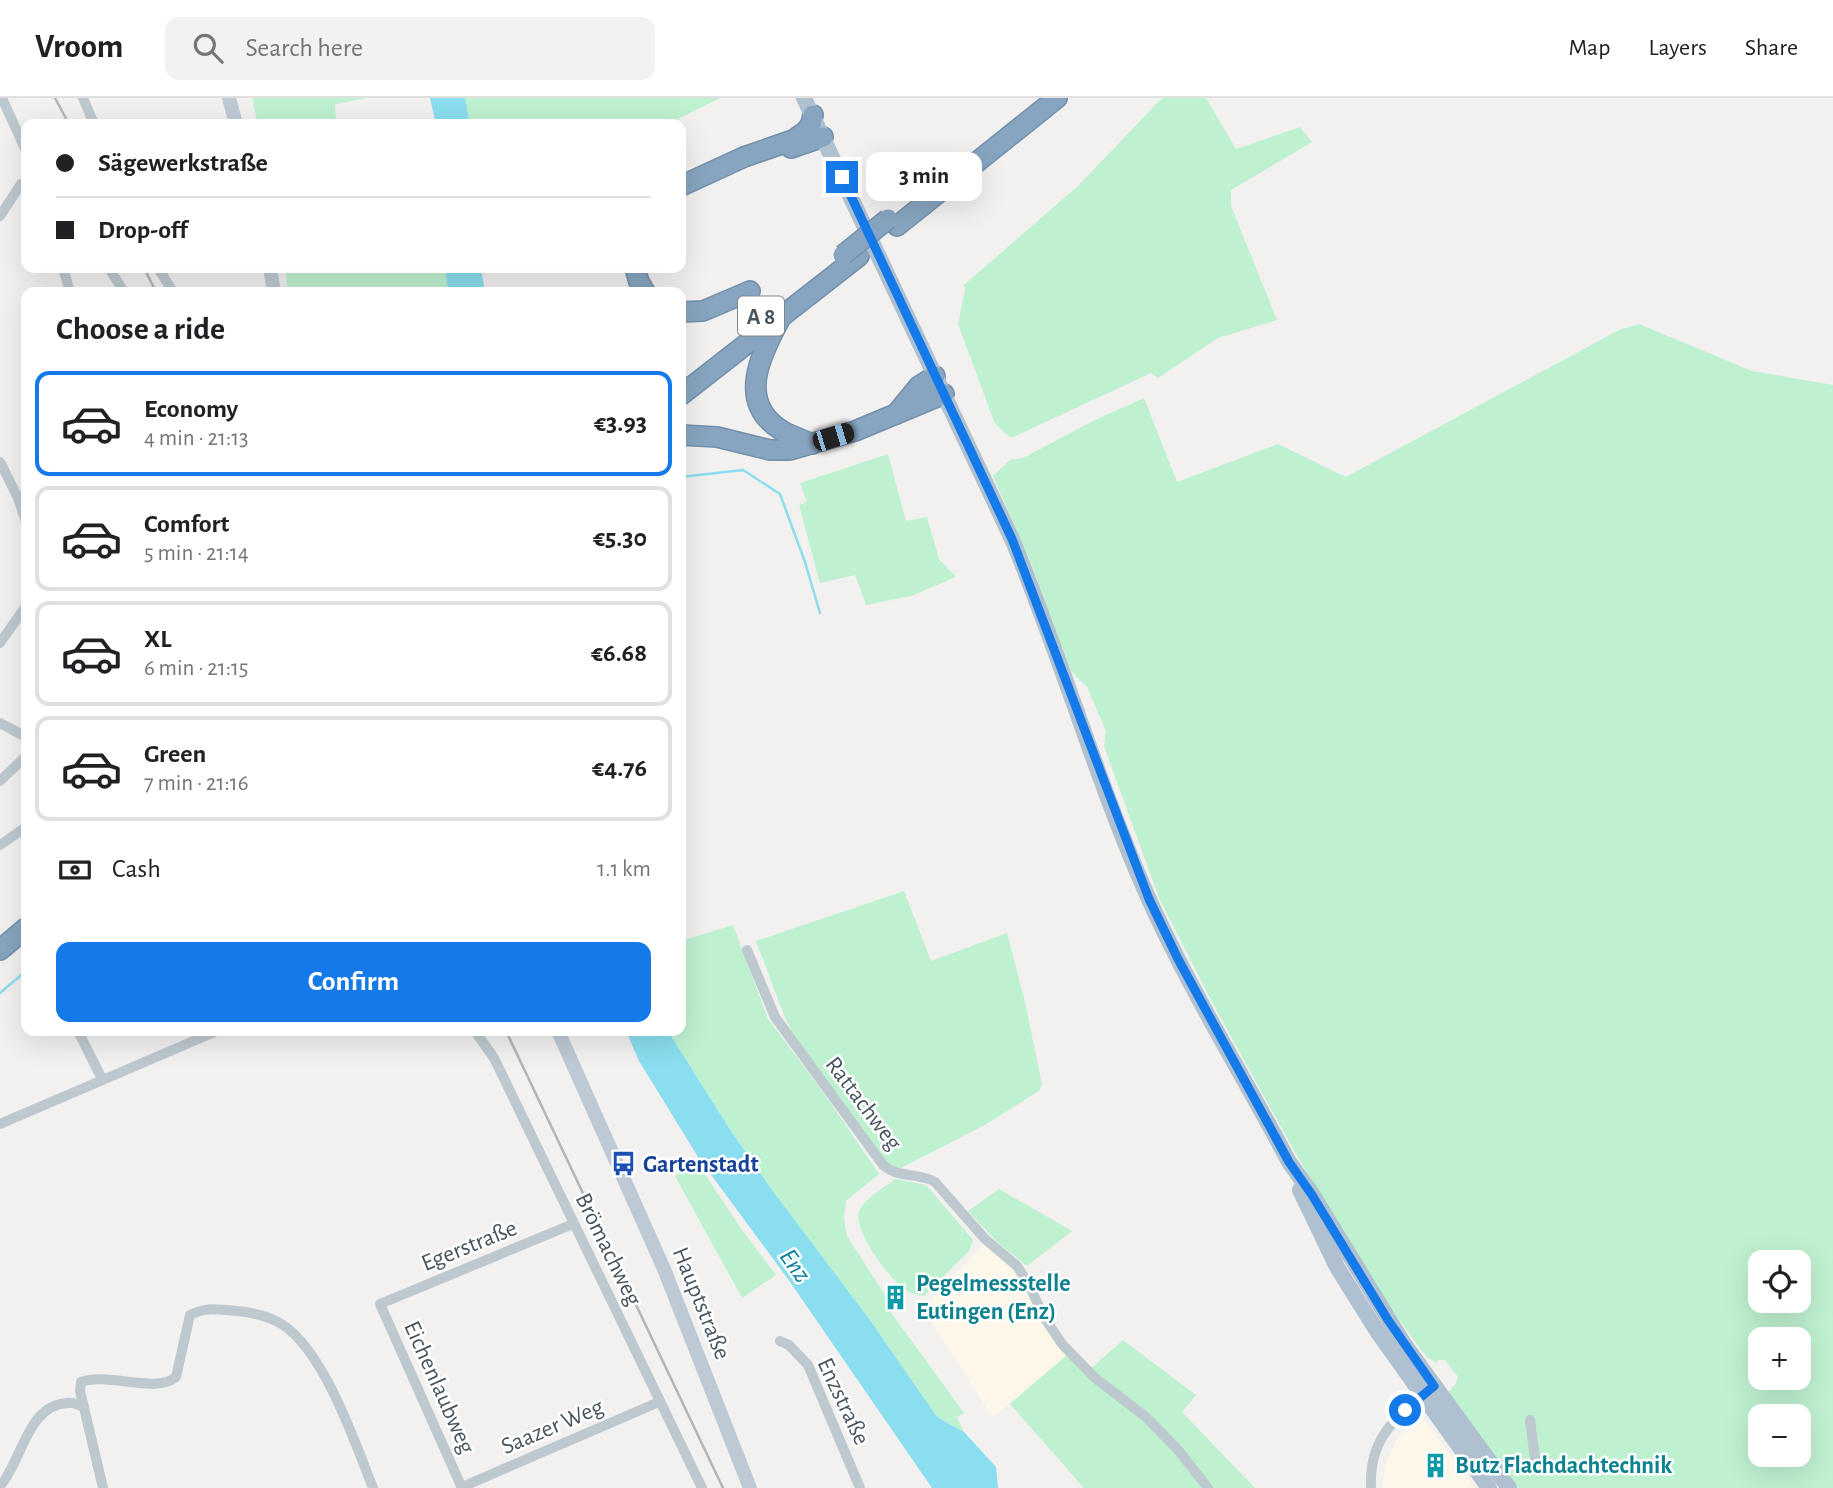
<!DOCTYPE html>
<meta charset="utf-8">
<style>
body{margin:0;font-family:"Alegreya Sans",sans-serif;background:#f2f2f2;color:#202124;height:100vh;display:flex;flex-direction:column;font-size:26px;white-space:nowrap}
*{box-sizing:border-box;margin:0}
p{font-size:23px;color:#757577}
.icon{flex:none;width:38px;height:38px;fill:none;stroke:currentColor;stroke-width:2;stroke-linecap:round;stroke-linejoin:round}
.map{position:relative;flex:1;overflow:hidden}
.drawer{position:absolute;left:21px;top:189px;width:665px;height:749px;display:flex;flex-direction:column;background:#fff;border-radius:14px;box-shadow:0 7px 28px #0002}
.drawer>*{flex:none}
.guide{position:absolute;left:21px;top:21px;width:665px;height:154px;border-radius:14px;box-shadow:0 7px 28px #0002;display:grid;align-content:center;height:154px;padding:0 35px;background:#fff}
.buttons{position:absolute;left:1748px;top:1152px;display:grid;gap:14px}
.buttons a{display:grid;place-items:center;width:63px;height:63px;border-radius:14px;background:#fff;box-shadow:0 7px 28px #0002;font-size:35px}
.end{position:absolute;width:32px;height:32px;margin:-16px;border:9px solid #1479e9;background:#fff;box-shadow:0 0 0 4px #fff}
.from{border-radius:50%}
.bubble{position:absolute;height:49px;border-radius:14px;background:#fff;box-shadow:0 7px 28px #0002;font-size:23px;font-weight:700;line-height:49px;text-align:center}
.car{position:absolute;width:21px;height:42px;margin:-21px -10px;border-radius:9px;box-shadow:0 0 5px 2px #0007;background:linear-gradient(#222 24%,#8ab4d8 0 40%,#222 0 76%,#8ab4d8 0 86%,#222 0)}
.guide b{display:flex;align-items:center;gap:24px;height:66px;font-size:26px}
.guide b+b{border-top:2px solid #e0e0e0}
.guide i{width:18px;height:18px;background:#202124}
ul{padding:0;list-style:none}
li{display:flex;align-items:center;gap:21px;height:105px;margin:0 14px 10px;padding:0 21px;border:4px solid #e0e0e0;border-radius:14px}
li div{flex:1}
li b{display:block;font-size:26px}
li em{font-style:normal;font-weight:700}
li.selected{border-color:#1479e9}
li>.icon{width:63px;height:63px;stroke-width:1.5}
h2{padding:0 35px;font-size:32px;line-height:84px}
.pay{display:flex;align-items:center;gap:18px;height:77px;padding:0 35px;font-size:26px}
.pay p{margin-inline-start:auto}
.button{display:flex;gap:14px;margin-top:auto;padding:14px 35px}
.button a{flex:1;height:80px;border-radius:14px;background:#1479e9;color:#fff;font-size:28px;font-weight:700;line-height:80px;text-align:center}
header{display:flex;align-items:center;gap:42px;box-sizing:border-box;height:98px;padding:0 35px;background:#fff;border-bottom:2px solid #e0e0e0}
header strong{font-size:33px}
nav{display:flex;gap:38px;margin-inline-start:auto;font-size:24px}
.search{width:490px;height:63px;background:#f2f2f2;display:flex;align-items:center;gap:18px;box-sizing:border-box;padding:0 24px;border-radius:14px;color:#757577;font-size:26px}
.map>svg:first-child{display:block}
.commercial{fill:#fdf7ea}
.green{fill:#bef1d0;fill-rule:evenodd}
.water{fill:#8adeef}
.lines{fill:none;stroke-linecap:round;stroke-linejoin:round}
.stream{stroke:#8adeef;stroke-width:2.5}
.highway-casing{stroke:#7290ac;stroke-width:22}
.street{stroke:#bdc8cf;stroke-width:10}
.secondary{stroke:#bdc9d4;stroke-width:14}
.primary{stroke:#afc1d0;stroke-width:16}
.highway{stroke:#87a5c0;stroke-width:19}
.rail{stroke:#b2b6bb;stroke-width:2.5}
.highway-bridge-casing{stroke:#7290ac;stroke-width:22;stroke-linecap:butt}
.highway-bridge{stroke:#87a5c0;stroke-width:19}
.route{stroke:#1479e9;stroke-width:9}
.labels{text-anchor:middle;stroke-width:5;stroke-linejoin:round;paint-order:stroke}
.shield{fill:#fff;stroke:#7e878e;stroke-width:2}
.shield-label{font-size:23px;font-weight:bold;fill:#47545e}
.street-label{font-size:24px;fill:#47545e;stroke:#fff}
.transit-label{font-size:24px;font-weight:bold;fill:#164399;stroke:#fff;text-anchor:start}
.culture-label{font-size:24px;font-weight:bold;fill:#0d838f;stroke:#fff;text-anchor:start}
.water-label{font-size:26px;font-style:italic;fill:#098099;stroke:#fff}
</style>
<header>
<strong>Vroom</strong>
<div class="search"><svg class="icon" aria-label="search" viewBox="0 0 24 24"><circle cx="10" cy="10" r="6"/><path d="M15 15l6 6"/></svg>Search here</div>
<nav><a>Map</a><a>Layers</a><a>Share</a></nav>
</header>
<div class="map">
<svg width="1833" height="1390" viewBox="0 0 1833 1390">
<rect width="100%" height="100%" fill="#f3f0f0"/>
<g class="commercial">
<polygon points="984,1146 1018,1175 1048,1235 1067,1257 993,1319 927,1218 928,1210 933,1199"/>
<polygon points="1422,1319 1475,1390 1382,1390 1385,1367 1399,1337"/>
</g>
<g class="green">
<polygon points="252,0 368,0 335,6 336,26 258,26"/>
<polygon points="465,0 720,0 668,26 470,26"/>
<polygon points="1162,0 1206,0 1236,51 1300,29 1312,44 1231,92 1231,108 1277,222 1218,240 1158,280 1151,275 1011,340 995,326 958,226 965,192 964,187 1078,88"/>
<polygon points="285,170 445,170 448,194 288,194"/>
<path d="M 1639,226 L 1752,273 L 1833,287 L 1833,1390 L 1518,1390 L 1447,1295 L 1455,1287 L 1458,1279 L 1445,1262 L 1439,1262 L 1436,1265 L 1425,1257 L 1392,1212 L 1348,1144 L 1296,1056 L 1213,906 L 1159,800 L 1104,648 L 1106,633 L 1087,589 L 1071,573 L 1033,470 L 993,378 L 1010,362 L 1023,360 L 1093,323 L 1144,300 L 1177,384 L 1278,346 L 1346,379 L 1619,232 ZM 1760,1164 L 1799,1164 L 1799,1202 L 1760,1202 ZM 1760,1241 L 1799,1241 L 1799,1279 L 1760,1279 ZM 1760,1318 L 1799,1318 L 1799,1356 L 1760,1356 Z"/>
<polygon points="888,356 906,423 927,419 939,461 956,479 911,498 866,507 855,477 820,485 799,407 807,404 800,385"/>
<polygon points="904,793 931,863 1007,835 1025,904 1042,986 1040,992 985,1027 893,1074 807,964 785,920 756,843"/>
<polygon points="733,827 768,921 823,994 879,1076 846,1103 844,1120 847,1138 885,1197 890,1213 964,1315 957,1319 964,1334 937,1319 870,1222 772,1092 729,1030 668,933 681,933 681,843"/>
<polygon points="695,1062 742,1132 776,1177 742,1200 675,1078"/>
<path d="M 895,1081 L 926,1087 L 973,1142 L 969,1153 L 924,1198 C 916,1197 910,1195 904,1191 C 889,1180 853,1132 859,1114 C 864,1100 884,1090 895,1081 Z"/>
<polygon points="999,1091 1072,1133 1027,1168 996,1143 968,1113"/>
<polygon points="1123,1242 1196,1297 1182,1314 1255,1390 1084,1390 1010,1306 1067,1257 1086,1275"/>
</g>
<g class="water">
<polygon points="430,0 465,0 470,26 436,26"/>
<polygon points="445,170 481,170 485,194 448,194"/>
<polygon points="626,933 668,933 729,1030 772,1092 870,1222 937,1319 964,1334 996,1369 998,1390 932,1390 788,1181 698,1059 639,963"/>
</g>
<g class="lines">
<g class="stream">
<polyline points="681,379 743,372 780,396 805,464 820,515"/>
<polyline points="0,895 26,873"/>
</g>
<defs>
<g id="highway">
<polyline points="791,50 823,39"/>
<polyline points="681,88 744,59 793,42 806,33 811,26 813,17"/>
<polyline points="897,128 1057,0"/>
<polyline points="635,170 639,184 645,194"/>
<polyline points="681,214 703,213 750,193"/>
<path d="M 779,223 C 760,258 737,304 781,332 C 790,338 802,341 812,346"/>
<polyline points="681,297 859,158"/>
<polyline points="896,316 919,288 935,278"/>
<polyline points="681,337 717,339 770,352 790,352 855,333 944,296"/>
<polyline points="0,852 26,830"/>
</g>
</defs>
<use href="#highway" class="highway-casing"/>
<g class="street">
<polyline points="2,0 26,53"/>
<polyline points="83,0 94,26"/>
<polyline points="0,118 21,86 26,84"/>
<polyline points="63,170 70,194"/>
<polyline points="109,170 124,194"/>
<polyline points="158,170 173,194"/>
<polyline points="0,364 18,400 26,424"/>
<polyline points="0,545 26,508"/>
<polyline points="0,625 26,639"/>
<polyline points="0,683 26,658"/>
<polyline points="0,747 26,729"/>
<path d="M 747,852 L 775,919 L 883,1067 C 899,1081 918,1074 935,1084 L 985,1141 L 1017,1168 L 1029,1187 L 1044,1219 L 1062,1246 L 1095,1280 L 1146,1319 L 1179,1353 L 1208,1390"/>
<polyline points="78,933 102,981"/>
<polyline points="475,933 494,960 702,1390"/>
<polyline points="0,1026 217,933"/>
<polyline points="780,1243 789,1247 808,1267 860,1390"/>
<polyline points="1530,1322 1535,1360"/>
<path d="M 0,1388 C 22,1364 27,1307 67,1305 C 72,1304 79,1307 84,1309"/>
<polyline points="462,1389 659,1304"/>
<path d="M 103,1390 L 80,1293 L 81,1284 C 108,1274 156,1296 176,1279 L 190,1217 C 208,1208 218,1212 237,1213 C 248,1214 263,1217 274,1222 C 321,1242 355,1345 373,1390"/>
<polyline points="462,1390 380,1206 573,1126"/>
<path d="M 1371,1390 C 1369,1344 1390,1325 1422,1297"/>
</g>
<g class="secondary">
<polyline points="229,0 236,26"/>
<polyline points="270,170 274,194"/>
<polyline points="558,933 664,1171 750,1390"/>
</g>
<g class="primary">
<path d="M 804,0 L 1012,441 C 1061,558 1096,681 1147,797 C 1188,889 1242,975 1289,1064 L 1312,1096 L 1404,1246 L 1509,1390"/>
<polyline points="1300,1092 1337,1169 1377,1233 1489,1390"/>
</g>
<use href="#highway" class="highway"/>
<g class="rail">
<polyline points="55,0 69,26"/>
<polyline points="144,170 156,194"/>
<polyline points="506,933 723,1390"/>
</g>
<defs>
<polyline id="highway-bridge" points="843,157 888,121"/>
</defs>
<use href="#highway-bridge" class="highway-bridge-casing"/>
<use href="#highway-bridge" class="highway-bridge"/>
</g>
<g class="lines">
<polyline class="route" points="842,79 1012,441 1149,801 1178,861 1289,1064 1312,1097 1388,1222 1434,1288 1405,1312"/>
</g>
<defs>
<symbol id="bus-bare" viewBox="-9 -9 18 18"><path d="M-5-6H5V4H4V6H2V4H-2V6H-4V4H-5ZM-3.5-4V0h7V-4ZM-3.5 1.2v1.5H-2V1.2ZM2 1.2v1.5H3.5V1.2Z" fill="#1a4fb4" stroke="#fff" stroke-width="2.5" paint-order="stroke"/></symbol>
<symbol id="building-bare" viewBox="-9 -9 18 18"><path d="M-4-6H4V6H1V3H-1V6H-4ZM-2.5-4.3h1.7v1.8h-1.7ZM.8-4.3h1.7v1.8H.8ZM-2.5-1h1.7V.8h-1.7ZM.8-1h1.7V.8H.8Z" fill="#0f9aa8" stroke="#fff" stroke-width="2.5" paint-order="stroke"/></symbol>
</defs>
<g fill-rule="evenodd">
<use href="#bus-bare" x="606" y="1048" width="35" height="35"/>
<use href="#building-bare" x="878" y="1182" width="35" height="35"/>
<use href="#building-bare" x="1418" y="1350" width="35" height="35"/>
</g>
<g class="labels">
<rect class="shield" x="738" y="198.5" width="46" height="39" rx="5"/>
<g class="shield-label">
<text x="761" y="226">A 8</text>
</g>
<g class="street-label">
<text transform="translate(864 1005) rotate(53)" y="8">Rattachweg</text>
<text transform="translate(469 1147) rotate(-22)" y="8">Egerstraße</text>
<text transform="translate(609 1151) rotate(64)" y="8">Brömachweg</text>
<text transform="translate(702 1205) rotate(68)" y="8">Hauptstraße</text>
<text transform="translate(440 1289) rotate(66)" y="8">Eichenlaubweg</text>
<text transform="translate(844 1303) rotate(65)" y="8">Enzstraße</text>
<text transform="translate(552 1328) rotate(-23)" y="8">Saazer Weg</text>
</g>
<g class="transit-label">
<text x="643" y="1074">Gartenstadt</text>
</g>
<g class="culture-label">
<text x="916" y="1193">Pegelmessstelle<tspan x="916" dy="28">Eutingen (Enz)</tspan></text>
<text x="1455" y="1375">Butz Flachdachtechnik</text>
</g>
<g class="water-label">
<text transform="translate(796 1167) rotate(55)" y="9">Enz</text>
</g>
</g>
</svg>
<div class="buttons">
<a><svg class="icon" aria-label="locate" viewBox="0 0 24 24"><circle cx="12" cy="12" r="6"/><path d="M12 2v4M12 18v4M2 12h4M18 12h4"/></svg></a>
<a>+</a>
<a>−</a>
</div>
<i class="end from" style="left:1405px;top:1312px"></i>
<i class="end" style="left:842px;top:79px"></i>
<div class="bubble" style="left:866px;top:54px;width:116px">3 min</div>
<i class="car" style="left:833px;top:339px;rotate:73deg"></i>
<div class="guide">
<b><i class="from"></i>Sägewerkstraße</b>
<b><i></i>Drop-off</b>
</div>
<section class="drawer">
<h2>Choose a ride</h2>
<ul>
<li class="selected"><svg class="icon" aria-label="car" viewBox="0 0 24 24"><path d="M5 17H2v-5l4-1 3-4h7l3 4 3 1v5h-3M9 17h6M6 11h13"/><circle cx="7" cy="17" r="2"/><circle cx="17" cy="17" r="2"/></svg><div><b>Economy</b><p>4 min · 21:13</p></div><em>€3.93</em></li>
<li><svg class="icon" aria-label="car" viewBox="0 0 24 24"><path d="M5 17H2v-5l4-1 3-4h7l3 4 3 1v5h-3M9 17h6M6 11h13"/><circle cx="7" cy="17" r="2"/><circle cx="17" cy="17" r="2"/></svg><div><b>Comfort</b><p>5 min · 21:14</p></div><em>€5.30</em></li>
<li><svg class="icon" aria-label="car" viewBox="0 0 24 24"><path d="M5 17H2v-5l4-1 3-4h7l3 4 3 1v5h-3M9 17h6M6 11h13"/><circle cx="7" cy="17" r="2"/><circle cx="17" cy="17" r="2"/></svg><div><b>XL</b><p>6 min · 21:15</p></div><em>€6.68</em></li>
<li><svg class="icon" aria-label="car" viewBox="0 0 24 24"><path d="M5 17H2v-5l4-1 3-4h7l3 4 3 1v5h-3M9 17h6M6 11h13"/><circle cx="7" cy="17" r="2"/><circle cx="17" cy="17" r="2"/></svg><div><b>Green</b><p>7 min · 21:16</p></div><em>€4.76</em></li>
</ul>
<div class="pay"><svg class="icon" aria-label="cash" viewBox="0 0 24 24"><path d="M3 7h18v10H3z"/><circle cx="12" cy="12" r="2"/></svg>Cash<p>1.1 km</p></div>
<div class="button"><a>Confirm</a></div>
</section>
</div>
